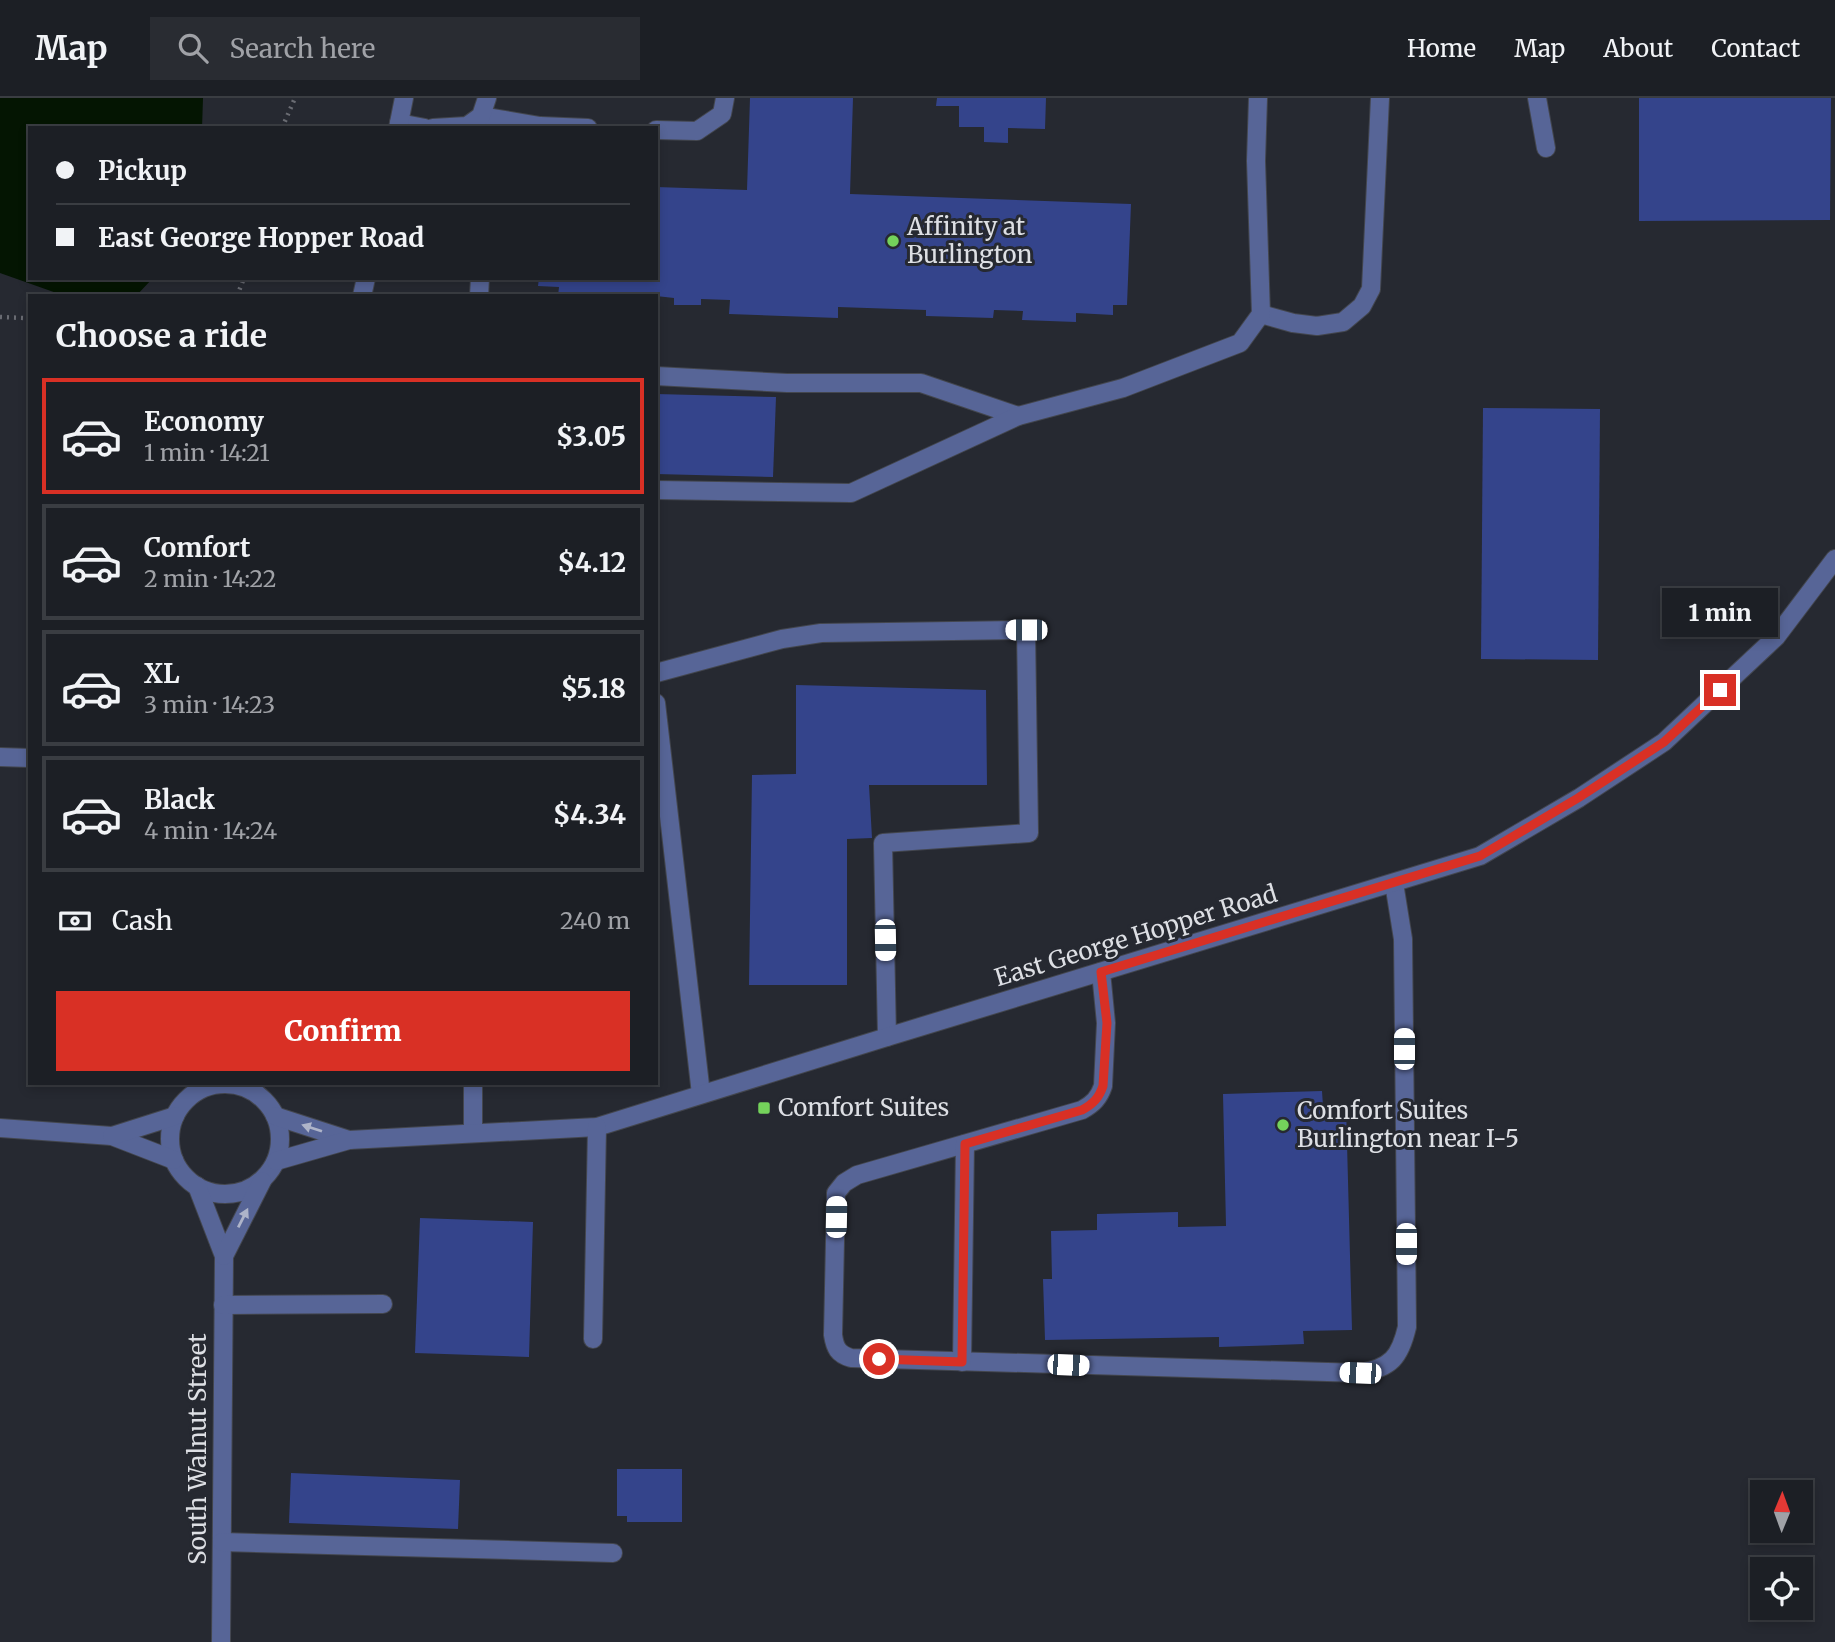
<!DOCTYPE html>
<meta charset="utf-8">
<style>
body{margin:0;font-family:Merriweather,serif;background:#292c32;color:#f1f3f6;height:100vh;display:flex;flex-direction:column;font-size:26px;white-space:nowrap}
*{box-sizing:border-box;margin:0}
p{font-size:23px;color:#a0a2a7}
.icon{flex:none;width:38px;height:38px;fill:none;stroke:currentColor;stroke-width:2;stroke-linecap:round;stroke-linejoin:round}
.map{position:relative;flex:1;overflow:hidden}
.side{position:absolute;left:28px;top:196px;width:630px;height:791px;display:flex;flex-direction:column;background:#1c1f25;border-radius:0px;box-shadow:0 4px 10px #0003,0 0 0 2px #3a3d42}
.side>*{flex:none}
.top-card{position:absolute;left:28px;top:28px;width:630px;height:154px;border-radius:0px;box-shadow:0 4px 10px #0003,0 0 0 2px #3a3d42;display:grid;align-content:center;height:154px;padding:0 28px;background:#1c1f25}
.needle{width:46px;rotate:1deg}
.buttons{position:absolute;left:1750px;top:1382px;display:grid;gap:14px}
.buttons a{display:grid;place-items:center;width:63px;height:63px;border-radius:0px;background:#1c1f25;box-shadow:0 4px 10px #0003,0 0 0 2px #3a3d42;font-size:35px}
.end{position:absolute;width:32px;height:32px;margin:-16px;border:9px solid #d93025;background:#fff;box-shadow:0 0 0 4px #fff}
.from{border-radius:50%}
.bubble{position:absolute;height:49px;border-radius:0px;background:#1c1f25;box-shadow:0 4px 10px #0003,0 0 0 2px #3a3d42;font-size:23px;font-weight:800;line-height:49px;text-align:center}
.car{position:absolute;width:21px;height:42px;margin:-21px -10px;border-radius:9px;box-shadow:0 0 5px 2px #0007;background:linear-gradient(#fff 24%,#345 0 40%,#fff 0 76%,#345 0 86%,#fff 0)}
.top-card b{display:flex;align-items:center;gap:24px;height:66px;font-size:26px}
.top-card b+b{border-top:2px solid #3a3d42}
.top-card i{width:18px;height:18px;background:#f1f3f6}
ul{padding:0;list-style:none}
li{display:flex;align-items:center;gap:21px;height:116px;margin:0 14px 10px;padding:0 14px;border:4px solid #3a3d42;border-radius:0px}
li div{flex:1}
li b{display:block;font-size:26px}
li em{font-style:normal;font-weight:800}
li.on{border-color:#d93025}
li>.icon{width:63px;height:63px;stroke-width:1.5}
h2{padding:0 28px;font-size:32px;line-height:84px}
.pay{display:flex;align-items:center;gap:18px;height:77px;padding:0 28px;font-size:26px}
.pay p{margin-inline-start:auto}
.cta{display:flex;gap:14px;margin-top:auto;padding:14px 28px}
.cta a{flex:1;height:80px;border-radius:0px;background:#d93025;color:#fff;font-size:28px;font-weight:800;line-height:80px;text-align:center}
header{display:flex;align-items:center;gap:42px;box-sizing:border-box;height:98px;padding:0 35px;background:#1c1f25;border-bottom:2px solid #3a3d42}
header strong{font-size:33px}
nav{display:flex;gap:38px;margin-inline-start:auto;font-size:24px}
.search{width:490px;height:63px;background:#292c32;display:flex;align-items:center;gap:18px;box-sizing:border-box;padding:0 24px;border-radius:0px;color:#a0a2a7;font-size:26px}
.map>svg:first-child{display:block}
.water{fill:#041502}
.building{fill:#34448b}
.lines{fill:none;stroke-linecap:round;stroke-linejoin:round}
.minor-casing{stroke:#43464e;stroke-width:20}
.path{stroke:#6a6c73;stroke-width:4.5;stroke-dasharray:2 5;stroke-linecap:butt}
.minor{stroke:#576597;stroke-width:18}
.oneway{fill:#aeb4c9}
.route{stroke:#d93025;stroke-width:9}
.poi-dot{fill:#74d25b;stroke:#262931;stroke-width:2.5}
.labels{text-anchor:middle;stroke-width:6;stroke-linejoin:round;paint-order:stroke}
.poi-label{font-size:24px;fill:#dddfe4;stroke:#262931;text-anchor:start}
.street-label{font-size:24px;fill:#dddfe4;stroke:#262931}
</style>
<header>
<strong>Map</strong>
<div class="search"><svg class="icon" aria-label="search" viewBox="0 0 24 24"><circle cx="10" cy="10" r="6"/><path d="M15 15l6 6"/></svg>Search here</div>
<nav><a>Home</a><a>Map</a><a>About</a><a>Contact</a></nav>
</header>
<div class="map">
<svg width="1835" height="1544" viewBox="0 0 1835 1544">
<rect width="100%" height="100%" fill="#262931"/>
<polygon class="water" points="0,0 203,0 202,30 30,30 30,180 153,180 136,198 65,198 0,175"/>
<g class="building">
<polygon points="750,0 853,0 850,96 1131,106 1127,207 1113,207 1113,217 1076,215 1076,224 1022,222 1023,213 994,212 993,220 926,218 926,212 838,209 838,220 729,216 730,202 701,201 701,207 674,207 674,200 656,198 558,198 559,189 538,188 539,180 656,180 656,89 747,92"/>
<polygon points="937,0 1046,0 1045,31 1008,30 1008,45 984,44 984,29 959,29 959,8 936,8"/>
<polygon points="1639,0 1831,0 1830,122 1639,123"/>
<polygon points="656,296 776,299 773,379 656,376"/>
<polygon points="1483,310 1600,311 1598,562 1481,561"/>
<polygon points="796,587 986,592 987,687 869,687 872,740 847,741 847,887 749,887 752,677 796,676"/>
<polygon points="1322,993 1323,1008 1346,1008 1352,1232 1303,1233 1304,1246 1219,1249 1219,1239 1045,1242 1043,1181 1052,1181 1051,1133 1097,1132 1097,1116 1178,1114 1178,1129 1226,1128 1223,996"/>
<polygon points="420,1120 533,1124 529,1259 415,1255"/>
<polygon points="617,1371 682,1371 682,1424 627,1424 627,1418 617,1418"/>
<polygon points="291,1375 460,1382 458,1431 289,1425"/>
</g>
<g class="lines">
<defs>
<g id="minor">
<polyline points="1537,0 1546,50"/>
<polyline points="481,18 540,28 588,30"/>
<polyline points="399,25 425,30"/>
<polyline points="398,30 404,0"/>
<polyline points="433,30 467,28 481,18 487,0"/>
<polyline points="656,32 697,33 722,16 725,0"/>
<polyline points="362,198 366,180"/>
<polyline points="479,198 480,180"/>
<polyline points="1261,216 1293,225 1317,228 1343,224 1362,208 1371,191 1380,0"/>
<polyline points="656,278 787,285 921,285 1018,318"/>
<polyline points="656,392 851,395 1018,318 1123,290 1240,245 1261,216 1256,63 1258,0"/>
<polyline points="656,575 782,541 821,535 1026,532 1029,735 883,745 887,939"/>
<polyline points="656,605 701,996"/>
<polyline points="0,659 30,660"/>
<path d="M 1101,874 L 1106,925 L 1103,988 C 1099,1000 1093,1006 1082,1012 L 857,1077 L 844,1085 L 836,1095 L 833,1237 C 835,1250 838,1256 851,1260 L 1360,1275 C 1391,1270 1400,1259 1407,1229 L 1403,841 L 1394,785"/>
<polyline points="473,985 473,1035"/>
<circle cx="225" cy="1041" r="55"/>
<polyline points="275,1018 349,1042"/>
<polyline points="0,1030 112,1038 174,1062"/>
<polyline points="112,1038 175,1018"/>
<polyline points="276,1063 349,1042 597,1029 887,939 1480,758 1579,700 1664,644 1776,539 1835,461"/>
<polyline points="197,1088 224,1158 221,1544"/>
<polyline points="224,1158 262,1083"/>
<polyline points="223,1207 383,1206"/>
<polyline points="593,1241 597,1029"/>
<polyline points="962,1264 965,1046"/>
<polyline points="222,1444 613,1455"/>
</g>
</defs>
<use href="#minor" class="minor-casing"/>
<g class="path">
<polyline points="282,30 295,0"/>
<polyline points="237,198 244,180"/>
<polyline points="0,219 24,220 30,224"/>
</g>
<use href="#minor" class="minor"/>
</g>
<defs><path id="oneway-solid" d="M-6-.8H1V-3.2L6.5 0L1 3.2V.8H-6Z" transform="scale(1.75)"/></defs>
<g class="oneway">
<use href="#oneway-solid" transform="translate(312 1030) rotate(-162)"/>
<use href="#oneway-solid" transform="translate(243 1120) rotate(-63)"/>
</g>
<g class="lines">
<path class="route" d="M 879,1261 L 962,1264 L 965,1046 L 1082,1012 C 1093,1006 1099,1000 1103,988 L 1107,925 L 1101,874 L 1480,758 L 1578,700 L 1664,644 L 1720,592"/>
</g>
<g class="poi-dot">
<circle cx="893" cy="143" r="7"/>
<rect x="757" y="1003" width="14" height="14" rx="3.5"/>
<circle cx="1283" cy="1027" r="7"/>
</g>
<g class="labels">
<g class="poi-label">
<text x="907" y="137">Affinity at<tspan x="907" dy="28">Burlington</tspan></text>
<text x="778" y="1018">Comfort Suites</text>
<text x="1297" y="1021">Comfort Suites<tspan x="1297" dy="28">Burlington near I-5</tspan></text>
</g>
<g class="street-label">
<text transform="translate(1136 838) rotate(-17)" y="8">East George Hopper Road</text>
<text transform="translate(198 1351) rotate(-90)" y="8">South Walnut Street</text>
</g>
</g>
</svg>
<div class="buttons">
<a><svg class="needle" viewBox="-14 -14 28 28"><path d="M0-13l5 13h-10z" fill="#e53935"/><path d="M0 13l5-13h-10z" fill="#a0a2a7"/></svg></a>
<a><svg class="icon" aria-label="locate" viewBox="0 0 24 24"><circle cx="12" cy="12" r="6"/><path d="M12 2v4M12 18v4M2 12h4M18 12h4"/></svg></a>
</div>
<i class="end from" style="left:879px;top:1261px"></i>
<i class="end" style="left:1720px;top:592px"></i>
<div class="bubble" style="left:1662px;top:490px;width:116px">1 min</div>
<i class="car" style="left:1026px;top:532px;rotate:270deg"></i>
<i class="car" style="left:885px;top:842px;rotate:179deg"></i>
<i class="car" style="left:1404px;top:951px;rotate:0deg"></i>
<i class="car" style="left:836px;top:1119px;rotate:1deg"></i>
<i class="car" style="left:1406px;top:1146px;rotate:180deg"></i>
<i class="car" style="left:1068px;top:1267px;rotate:92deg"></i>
<i class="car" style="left:1360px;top:1275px;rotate:272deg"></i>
<div class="top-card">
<b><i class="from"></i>Pickup</b>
<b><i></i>East George Hopper Road</b>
</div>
<section class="side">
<h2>Choose a ride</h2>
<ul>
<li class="on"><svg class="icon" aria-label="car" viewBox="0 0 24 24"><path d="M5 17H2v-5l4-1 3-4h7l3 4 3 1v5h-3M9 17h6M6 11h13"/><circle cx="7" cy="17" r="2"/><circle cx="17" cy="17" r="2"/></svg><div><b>Economy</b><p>1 min · 14:21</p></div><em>$3.05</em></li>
<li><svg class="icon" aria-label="car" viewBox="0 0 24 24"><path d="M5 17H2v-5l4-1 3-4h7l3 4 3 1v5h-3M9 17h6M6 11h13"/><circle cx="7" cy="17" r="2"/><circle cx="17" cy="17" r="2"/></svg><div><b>Comfort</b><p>2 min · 14:22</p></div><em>$4.12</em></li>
<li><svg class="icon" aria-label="car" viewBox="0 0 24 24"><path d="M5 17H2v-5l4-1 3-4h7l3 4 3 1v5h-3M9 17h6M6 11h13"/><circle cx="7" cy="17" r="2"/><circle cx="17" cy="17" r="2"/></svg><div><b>XL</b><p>3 min · 14:23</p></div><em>$5.18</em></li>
<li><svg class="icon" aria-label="car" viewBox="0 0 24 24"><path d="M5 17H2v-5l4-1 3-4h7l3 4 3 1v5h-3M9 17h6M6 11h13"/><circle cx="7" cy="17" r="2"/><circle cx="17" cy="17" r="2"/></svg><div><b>Black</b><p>4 min · 14:24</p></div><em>$4.34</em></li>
</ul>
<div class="pay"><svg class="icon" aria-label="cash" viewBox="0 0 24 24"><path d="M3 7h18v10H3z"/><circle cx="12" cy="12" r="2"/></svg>Cash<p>240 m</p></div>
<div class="cta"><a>Confirm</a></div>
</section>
</div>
